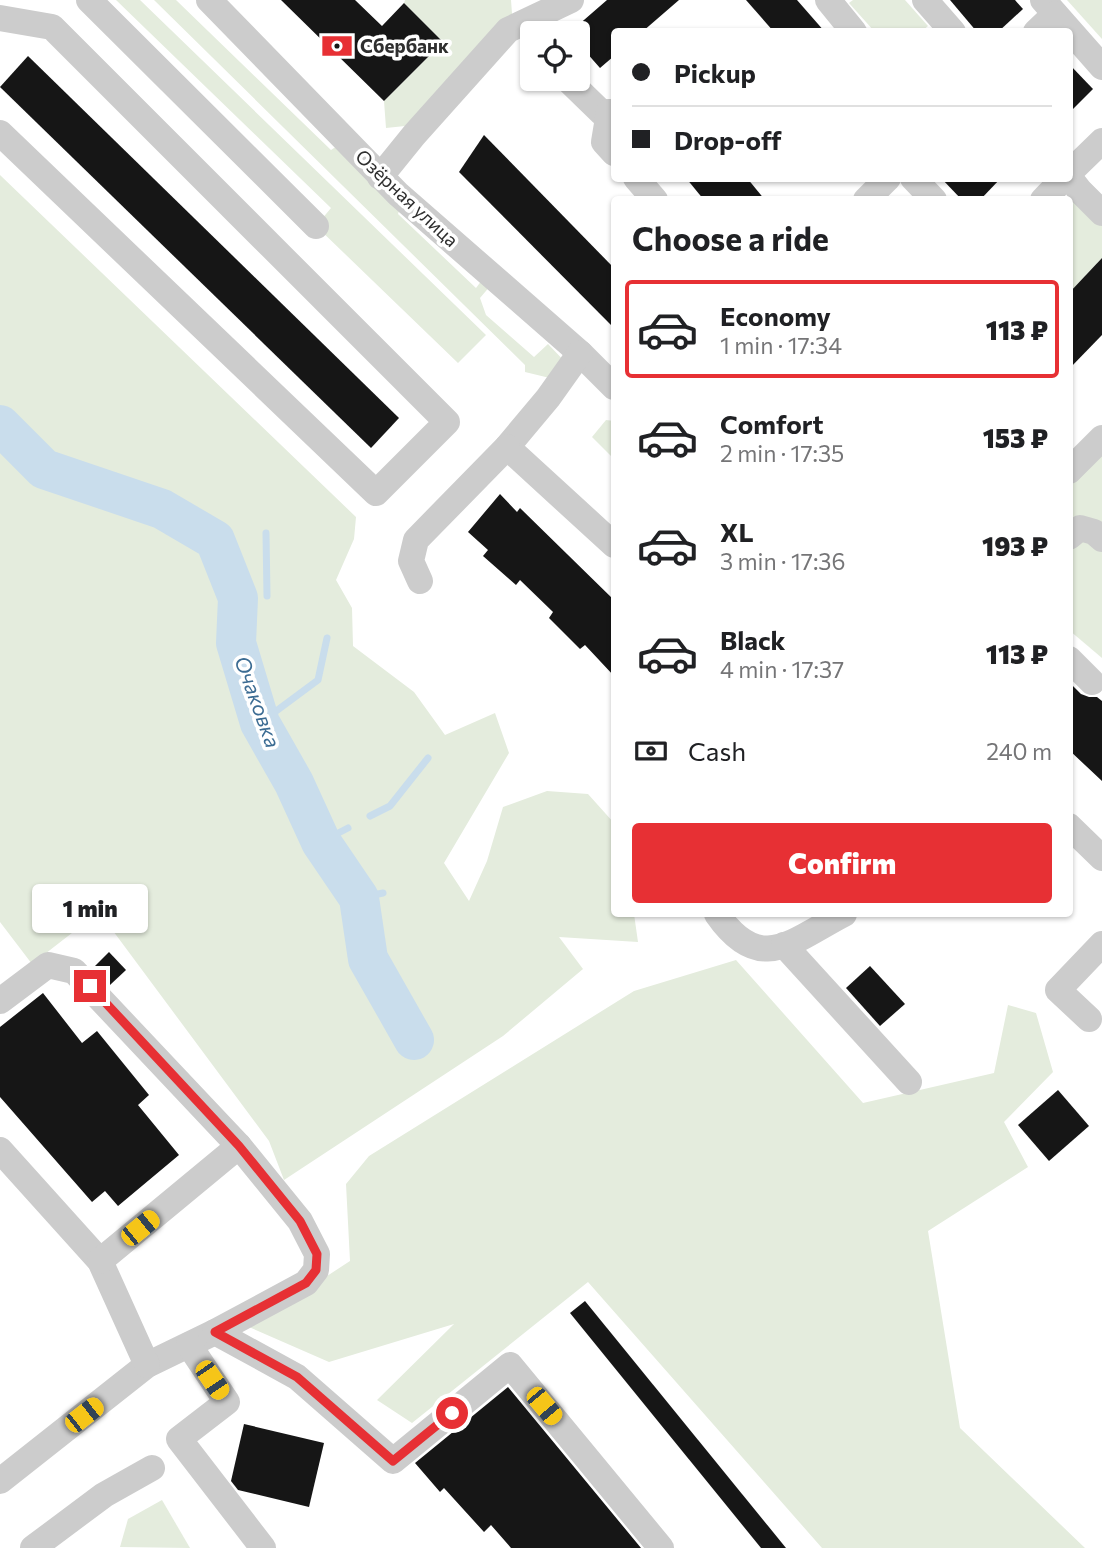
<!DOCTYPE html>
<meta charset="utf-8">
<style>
body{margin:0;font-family:Commissioner,sans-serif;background:#f6f6f6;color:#202124;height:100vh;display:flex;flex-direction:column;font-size:26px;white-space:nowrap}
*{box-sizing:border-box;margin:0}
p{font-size:23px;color:#757577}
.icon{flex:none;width:38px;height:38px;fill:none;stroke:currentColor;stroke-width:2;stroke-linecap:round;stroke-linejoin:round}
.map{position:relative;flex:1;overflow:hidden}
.side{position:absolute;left:611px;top:196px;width:462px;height:721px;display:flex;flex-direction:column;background:#fff;border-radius:7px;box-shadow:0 2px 5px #0004}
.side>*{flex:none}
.hud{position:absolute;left:611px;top:28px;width:462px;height:154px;border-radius:7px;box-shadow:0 2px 5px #0004;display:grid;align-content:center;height:154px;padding:0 21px;background:#fff}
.controls{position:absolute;left:520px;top:21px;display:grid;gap:14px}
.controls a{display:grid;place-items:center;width:70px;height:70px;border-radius:7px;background:#fff;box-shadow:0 2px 5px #0004;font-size:35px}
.end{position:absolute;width:32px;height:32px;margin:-16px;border:9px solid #e73034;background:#fff;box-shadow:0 0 0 4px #fff}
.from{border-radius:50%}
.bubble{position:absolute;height:49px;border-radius:7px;background:#fff;box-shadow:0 2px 5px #0004;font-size:23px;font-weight:800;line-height:49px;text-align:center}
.car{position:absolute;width:21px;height:42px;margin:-21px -10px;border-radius:9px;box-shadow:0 0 5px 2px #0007;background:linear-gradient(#f5c518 24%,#345 0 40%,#f5c518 0 76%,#345 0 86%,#f5c518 0)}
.hud b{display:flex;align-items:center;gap:24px;height:66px;font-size:26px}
.hud b+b{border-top:2px solid #e0e0e0}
.hud i{width:18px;height:18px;background:#202124}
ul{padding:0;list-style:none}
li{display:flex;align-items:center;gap:21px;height:98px;margin:0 14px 10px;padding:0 7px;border:4px solid transparent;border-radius:7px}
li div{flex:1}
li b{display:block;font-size:26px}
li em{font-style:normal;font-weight:800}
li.current{border-color:#e73034}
li>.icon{width:63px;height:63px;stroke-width:1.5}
h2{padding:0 21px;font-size:32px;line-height:84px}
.pay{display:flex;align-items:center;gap:18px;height:77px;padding:0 21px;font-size:26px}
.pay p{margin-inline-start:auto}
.button{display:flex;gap:14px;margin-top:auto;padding:14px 21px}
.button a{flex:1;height:80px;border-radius:7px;background:#e73034;color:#fff;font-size:28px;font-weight:800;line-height:80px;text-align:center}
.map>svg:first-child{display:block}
.green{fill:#e4ecdd}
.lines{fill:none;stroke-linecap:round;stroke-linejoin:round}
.stream{stroke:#c9ddec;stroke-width:7}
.river{stroke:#c9ddec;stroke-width:40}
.building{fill:#161616}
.minor{stroke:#ccc;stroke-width:26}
.route{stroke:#e73034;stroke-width:9}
.labels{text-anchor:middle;stroke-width:7;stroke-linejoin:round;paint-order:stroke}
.poi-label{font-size:19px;font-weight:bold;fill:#2f2f2f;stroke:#fff;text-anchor:start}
.street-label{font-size:19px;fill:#2f2f2f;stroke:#fff}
.water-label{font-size:21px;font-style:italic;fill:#3c6c93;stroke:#fff}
</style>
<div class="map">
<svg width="1102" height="1548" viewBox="0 0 1102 1548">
<rect width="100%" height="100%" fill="#fff"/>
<g class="green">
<polygon points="116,0 140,0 486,335 458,363 316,226 331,208"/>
<polygon points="154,0 176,0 331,150 340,144 401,205 398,214 476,288 482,280 491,285 480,298 486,315 534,357 548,344 569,366 558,380 525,372 525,365"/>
<polygon points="405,0 511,0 513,27 405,126 386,128 384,101 443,42 404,3"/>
<polygon points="853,0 905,0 928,26 922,31 874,31 849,3"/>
<polygon points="1067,0 1102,0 1102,39"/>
<polygon points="0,175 356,517 354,539 336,580 352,608 353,646 414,692 445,735 495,713 509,753 444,863 469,901 487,861 503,807 547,791 588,794 614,823 614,914 634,914 638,942 559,937 583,969 503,1036 284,1180 269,1141 99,912 32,964 0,922"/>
<polygon points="1080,191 1102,213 1102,258 1069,293 1069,201"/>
<polygon points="606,420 614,421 614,459 592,437"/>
<polygon points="1102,439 1102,658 1069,630 1069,473"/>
<polygon points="736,960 863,1103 994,1073 1008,1005 1036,1013 1053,1072 1004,1122 1028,1167 928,1231 960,1428 1085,1548 822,1548 588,1282 412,1423 377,1400 454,1324 329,1362 249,1327 350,1261 346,1184 369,1156 634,991"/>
<polygon points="162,1500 190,1548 120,1547 128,1519"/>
</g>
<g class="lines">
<g class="stream">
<polyline points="266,533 267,596"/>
<polyline points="260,723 318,680 327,638"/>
<polyline points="370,816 390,806 428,758"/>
<polyline points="321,842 348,828"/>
<polyline points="359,898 383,893"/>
</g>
<polyline class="river" points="0,425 44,469 162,509 215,540 238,598 236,643 260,723 294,783 321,842 359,898 368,959 414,1040"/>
</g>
<g class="building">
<polygon points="281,0 355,0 382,26 404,3 443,42 384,101"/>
<polygon points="607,0 679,0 642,32 614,32 614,56 600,68 578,43 578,33 569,33"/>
<polygon points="746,0 797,0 825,32 774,32"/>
<polygon points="950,0 1015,0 1023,9 998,32 977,32"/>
<polygon points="28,56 399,418 371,448 0,87"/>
<polygon points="1069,64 1093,89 1069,113"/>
<polygon points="484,135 614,268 614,328 459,172"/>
<polygon points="686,178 747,178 765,200 704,200"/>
<polygon points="941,178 1001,178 980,200 962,200"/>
<polygon points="1102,258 1102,335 1069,369 1069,293"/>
<polygon points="500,494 517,512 520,508 614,600 614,676 585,645 580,649 549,618 553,612 520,580 516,585 483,556 488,550 468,532"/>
<polygon points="1069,682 1081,694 1089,697 1097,697 1102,701 1102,781 1069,750"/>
<polygon points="109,952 126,970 110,985 94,967"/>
<polygon points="870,966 905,1004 880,1026 846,988"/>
<polygon points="43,993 82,1043 97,1031 149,1095 138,1105 179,1155 118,1206 105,1191 92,1202 0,1097 0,1027"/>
<polygon points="1058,1090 1089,1126 1049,1161 1018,1125"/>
<polygon points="585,1301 786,1548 761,1548 570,1313"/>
<polygon points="508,1387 641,1548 511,1548 491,1525 484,1532 444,1488 440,1492 415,1463"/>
<polygon points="244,1424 324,1443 309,1507 238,1490 231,1481"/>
</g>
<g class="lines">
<g class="minor">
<polyline points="89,0 316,226"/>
<polyline points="209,0 398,194 580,353 614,387"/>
<polyline points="828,0 854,32"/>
<polyline points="925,0 953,32"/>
<polyline points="1043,0 1102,67"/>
<polyline points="0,18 52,27 447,422 376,493 0,133"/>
<polyline points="1036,32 1055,14"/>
<polyline points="567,79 602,113 614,112"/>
<polyline points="609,112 604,142 614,153"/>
<polyline points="1069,173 1102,141"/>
<polyline points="380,177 414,135 508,30 571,0"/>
<polyline points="1069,177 1080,191 1102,213"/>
<polyline points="636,178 655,200"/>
<polyline points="913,178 934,200"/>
<polyline points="866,200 888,178"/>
<polyline points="1043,200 1064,178"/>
<polyline points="580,353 548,398 507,447 614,545"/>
<polyline points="1069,471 1102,438"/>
<polyline points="1069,537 1080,528 1094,532 1102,539"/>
<polyline points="420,581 411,561 416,540 507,447"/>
<polyline points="1069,659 1092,682"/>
<polyline points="1069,826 1102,858"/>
<path d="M 717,914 C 760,976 792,941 844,914"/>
<polyline points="784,945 909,1082"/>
<polyline points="0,1001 48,965 74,971 239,1146 300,1221 317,1254 316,1270 306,1283 215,1332 147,1365 0,1481"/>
<polyline points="1089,1019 1058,990 1102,944"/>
<polyline points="0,1150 100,1261 147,1365"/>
<polyline points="100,1261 239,1146"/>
<polyline points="215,1332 297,1377 393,1461 510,1365 661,1548"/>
<polyline points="189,1345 227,1402 179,1439 263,1548"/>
<polyline points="33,1548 104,1495 152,1468"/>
</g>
</g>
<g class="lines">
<polyline class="route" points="90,986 239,1146 300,1221 317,1254 316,1270 306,1283 215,1332 297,1377 393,1461 452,1413"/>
</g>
<defs>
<symbol id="bank-bare" viewBox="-9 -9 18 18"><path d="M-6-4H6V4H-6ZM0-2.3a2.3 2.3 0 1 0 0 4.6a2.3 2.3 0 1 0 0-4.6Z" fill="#e73034" stroke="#fff" stroke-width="2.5" paint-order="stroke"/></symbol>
</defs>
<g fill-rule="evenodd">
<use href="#bank-bare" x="315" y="24" width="44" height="44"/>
</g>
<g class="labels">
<g class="poi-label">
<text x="360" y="53">Сбербанк</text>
</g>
<g class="street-label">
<text transform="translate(407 198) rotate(43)" y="7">Озёрная улица</text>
</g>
<g class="water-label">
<text transform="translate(257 702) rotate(70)" y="7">Очаковка</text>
</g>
</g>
</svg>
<div class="controls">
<a><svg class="icon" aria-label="locate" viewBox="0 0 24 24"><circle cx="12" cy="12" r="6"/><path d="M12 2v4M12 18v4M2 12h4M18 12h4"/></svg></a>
</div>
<i class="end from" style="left:452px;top:1413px"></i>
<i class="end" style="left:90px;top:986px"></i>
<div class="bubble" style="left:32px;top:884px;width:116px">1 min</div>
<i class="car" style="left:140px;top:1228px;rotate:51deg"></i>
<i class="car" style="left:212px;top:1380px;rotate:146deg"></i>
<i class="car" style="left:544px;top:1406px;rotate:140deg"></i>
<i class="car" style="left:84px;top:1415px;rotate:52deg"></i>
<div class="hud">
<b><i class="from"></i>Pickup</b>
<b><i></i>Drop-off</b>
</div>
<section class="side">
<h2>Choose a ride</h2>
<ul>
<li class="current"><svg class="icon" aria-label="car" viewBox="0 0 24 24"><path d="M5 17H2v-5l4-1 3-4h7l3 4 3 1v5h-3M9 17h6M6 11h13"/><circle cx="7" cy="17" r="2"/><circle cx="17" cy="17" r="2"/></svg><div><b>Economy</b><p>1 min · 17:34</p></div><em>113 ₽</em></li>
<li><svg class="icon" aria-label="car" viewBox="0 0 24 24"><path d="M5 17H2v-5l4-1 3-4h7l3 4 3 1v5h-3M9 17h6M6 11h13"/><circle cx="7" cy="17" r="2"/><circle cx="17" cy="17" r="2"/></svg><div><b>Comfort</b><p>2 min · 17:35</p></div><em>153 ₽</em></li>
<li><svg class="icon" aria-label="car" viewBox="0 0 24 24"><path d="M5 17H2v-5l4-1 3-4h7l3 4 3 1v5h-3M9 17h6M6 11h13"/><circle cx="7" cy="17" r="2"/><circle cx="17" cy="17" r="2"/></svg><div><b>XL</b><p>3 min · 17:36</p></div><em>193 ₽</em></li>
<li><svg class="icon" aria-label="car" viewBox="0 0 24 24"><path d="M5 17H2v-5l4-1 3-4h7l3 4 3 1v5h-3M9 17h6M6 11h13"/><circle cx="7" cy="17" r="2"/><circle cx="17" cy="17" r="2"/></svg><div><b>Black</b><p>4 min · 17:37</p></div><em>113 ₽</em></li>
</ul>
<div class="pay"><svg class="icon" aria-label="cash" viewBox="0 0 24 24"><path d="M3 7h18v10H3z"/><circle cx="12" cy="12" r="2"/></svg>Cash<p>240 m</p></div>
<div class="button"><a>Confirm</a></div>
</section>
</div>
